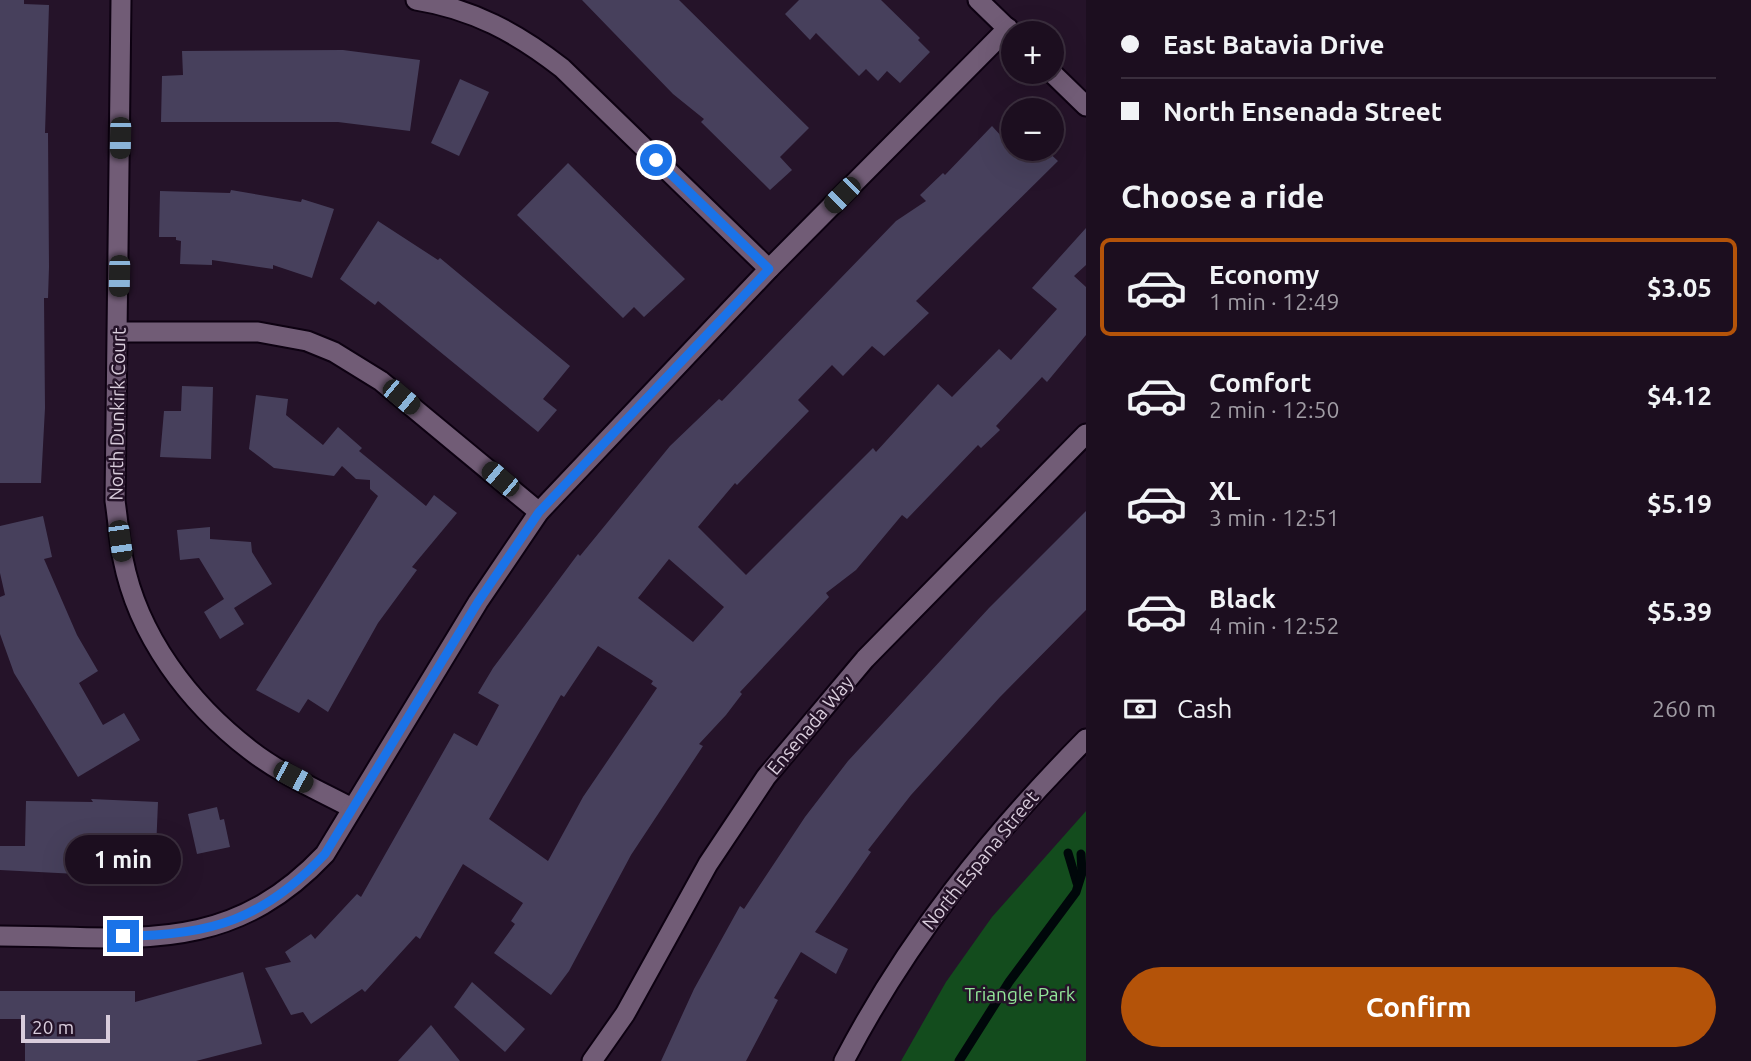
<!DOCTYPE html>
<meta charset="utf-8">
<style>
body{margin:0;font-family:Ubuntu,sans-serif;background:#251728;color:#f1f3f6;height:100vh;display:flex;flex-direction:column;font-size:26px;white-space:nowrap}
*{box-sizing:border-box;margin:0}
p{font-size:23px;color:#a09ca4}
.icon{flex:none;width:38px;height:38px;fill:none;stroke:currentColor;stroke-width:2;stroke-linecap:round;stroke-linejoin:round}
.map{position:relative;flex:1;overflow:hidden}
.panel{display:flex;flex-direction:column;background:#1c0e1f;width:665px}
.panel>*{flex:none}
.guide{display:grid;align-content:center;height:154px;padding:0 35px;background:#1c0e1f}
.controls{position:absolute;left:1001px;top:21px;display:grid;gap:14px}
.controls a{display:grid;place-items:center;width:63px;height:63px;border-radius:50%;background:#1c0e1f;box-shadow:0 7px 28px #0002,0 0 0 2px #3a2e3d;font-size:35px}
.scale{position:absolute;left:21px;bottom:18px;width:89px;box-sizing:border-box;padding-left:7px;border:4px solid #d9cddc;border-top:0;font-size:19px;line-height:24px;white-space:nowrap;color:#d9cddc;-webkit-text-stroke:5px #251329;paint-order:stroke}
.end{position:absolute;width:32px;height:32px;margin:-16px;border:9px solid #1a73e8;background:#fff;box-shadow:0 0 0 4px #fff}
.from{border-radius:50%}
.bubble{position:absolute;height:49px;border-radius:24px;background:#1c0e1f;box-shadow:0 7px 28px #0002,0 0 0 2px #3a2e3d;font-size:23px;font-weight:600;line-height:49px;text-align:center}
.car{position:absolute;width:21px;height:42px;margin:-21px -10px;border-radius:9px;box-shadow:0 0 5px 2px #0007;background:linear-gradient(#222 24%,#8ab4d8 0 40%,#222 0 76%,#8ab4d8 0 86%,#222 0)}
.guide b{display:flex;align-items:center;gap:24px;height:66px;font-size:26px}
.guide b+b{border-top:2px solid #3a2e3d}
.guide i{width:18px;height:18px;background:#f1f3f6}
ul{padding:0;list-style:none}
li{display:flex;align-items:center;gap:21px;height:98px;margin:0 14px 10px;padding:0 21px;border:4px solid transparent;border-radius:10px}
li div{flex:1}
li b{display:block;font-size:26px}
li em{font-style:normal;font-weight:600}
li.selected{border-color:#b45309}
li>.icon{width:63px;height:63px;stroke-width:1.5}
h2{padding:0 35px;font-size:32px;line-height:84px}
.pay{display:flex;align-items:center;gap:18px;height:77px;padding:0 35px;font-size:26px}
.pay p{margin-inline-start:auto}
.cta{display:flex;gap:14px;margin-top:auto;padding:14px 35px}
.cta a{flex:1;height:80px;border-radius:42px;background:#b45309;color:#fff;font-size:28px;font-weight:600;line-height:80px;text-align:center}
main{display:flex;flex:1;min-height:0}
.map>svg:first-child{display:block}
.green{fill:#134c1d}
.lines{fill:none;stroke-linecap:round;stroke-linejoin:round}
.stream{stroke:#00070a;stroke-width:9}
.building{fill:#47405c;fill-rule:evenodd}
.minor-casing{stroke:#0d0111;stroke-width:23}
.tertiary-casing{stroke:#0d0111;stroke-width:23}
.minor{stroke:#715c76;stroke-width:19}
.tertiary{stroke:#715c76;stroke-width:19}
.route{stroke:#1a73e8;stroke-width:9}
.labels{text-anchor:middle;stroke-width:5;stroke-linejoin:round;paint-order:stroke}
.street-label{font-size:19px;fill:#d9cddc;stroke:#251329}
.park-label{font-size:19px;fill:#93e699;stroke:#251329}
</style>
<main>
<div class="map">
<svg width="1086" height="1061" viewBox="0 0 1086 1061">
<rect width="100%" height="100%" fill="#251329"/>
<polygon class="green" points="1086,811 1086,1061 901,1061 946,982 992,917"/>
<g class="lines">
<g class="stream">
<polyline points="1068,853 1077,883"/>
<polyline points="959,1061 1009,982 1076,892 1082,873 1081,854"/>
</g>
</g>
<g class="building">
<polygon points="0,0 24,0 24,4 49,5 45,133 48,133 49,267 48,298 44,298 45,408 41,483 0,483"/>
<polygon points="582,0 679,0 809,128 780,157 792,170 770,190 701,122 704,119 673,94"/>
<polygon points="799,0 881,0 920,38 918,40 930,52 900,83 887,71 878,81 866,69 859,76 816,33 810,40 785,14"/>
<polygon points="343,50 420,60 410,131 338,122 161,122 162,76 183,75 182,51"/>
<polygon points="460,79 489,92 459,156 431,143"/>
<path d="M 992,126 L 1013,149 L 1045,149 L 1058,161 L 916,301 L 929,313 L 884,356 L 872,346 L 843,376 L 832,365 L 798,400 L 809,411 L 737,485 L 735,483 L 698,527 L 746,575 L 873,448 L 876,452 L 938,384 L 952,397 L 999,349 L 1011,360 L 1057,309 L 1032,288 L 1086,228 L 1086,265 L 1074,276 L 1086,287 L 1086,335 L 1047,382 L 1042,377 L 996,426 L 1000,430 L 981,448 L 978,445 L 907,519 L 902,515 L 856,570 L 826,593 L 829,597 L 740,692 L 742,694 L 726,715 L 699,744 L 703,746 L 631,855 L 569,971 L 551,995 L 494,953 L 515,924 L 511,921 L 523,903 L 463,864 L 420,939 L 416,936 L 365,992 L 362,989 L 311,1024 L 303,1012 L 291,1015 L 265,968 L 291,962 L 285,952 L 311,934 L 315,939 L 357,894 L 361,897 L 454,733 L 477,746 L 499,705 L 478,693 L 493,668 L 578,554 L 580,556 L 670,446 L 719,399 L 722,401 L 896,221 L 926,201 L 920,195 L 943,173 L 945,175 ZM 669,559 L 724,607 L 693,642 L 638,598 ZM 598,646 L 653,681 L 651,684 L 657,688 L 583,797 L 548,861 L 489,819 L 561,695 L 564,697 Z"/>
<polygon points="568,163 685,279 644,317 634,307 623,318 517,215"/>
<polygon points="231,190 301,202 302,199 334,209 312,278 273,265 273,269 212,260 212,265 180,264 181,241 176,240 176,237 159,237 160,191 230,193"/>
<polygon points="378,221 438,260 440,258 570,366 543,399 557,410 538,432 378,301 375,305 340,279"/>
<polygon points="182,386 213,387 211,459 160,457 164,411 181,411"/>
<polygon points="256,395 288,399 286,415 323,445 338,427 362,448 359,451 426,506 434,495 457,513 412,567 417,570 378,623 328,712 308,699 299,713 256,690 378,496 370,489 370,480 356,479 342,466 334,476 274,468 249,449"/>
<polygon points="1086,511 1086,610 1000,697 911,795 868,850 871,852 815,932 848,949 836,974 801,952 774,998 778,1000 746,1061 661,1061 694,989 740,906 744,909 805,817 848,761 989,608"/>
<polygon points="43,516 52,557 44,559 77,635 98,671 79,683 103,725 124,713 140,740 78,777 14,673 0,634 0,597 5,595 0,573 0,526"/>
<polygon points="210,527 210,539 251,542 252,552 272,584 234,608 244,624 220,639 204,612 224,599 199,558 180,560 177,530"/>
<polygon points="91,799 158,802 155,874 124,872 125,849 78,846 77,874 0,870 0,846 25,846 26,801 93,802"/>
<polygon points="217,807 220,820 224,819 230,847 197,854 188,814"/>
<polygon points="243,972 262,1044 196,1061 25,1061 25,1019 0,1019 0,991 135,991 135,1002"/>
<polygon points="472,982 525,1029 505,1052 454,1007"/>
<polygon points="431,1025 460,1061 398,1061"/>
</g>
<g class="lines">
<defs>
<g id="minor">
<path d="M 121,0 L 115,501 C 118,520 119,540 123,559 C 138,636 189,703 250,750 C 281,774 318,790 352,808"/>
<path d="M 416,0 C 473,9 517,33 562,68 L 769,269"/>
<polyline points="978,0 1013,34"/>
<polyline points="1051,72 1086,106"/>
<polyline points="118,332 258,332 307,341 334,352 381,381 539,512"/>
<path d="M 0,936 C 130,936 227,958 325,854 L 478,602 L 539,512 L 769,269 L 1008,28"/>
<polyline points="592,1061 625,1014 708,864 766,777 865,659 1086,434"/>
</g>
<path id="tertiary" d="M 844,1061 C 907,940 990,836 1086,739"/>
</defs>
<use href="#minor" class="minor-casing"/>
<use href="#tertiary" class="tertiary-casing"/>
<use href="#minor" class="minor"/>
<use href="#tertiary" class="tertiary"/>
</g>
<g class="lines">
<path class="route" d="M 123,936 C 211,936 264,919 325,854 L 478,602 L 539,512 L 769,269 L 656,160"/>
</g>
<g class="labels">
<g class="street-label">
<text transform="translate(117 414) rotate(-89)" y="7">North Dunkirk Court</text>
<text transform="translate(810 725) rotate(-50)" y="7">Ensenada Way</text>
<text transform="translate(980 860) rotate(-51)" y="7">North Espana Street</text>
</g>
<g class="park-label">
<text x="1020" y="1001">Triangle Park</text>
</g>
</g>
</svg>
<div class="controls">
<a>+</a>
<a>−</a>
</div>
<div class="scale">20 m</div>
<i class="end from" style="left:656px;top:160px"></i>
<i class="end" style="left:123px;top:936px"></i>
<div class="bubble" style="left:65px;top:835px;width:116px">1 min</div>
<i class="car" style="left:120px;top:138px;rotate:181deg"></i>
<i class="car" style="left:842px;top:195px;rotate:225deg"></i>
<i class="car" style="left:119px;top:276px;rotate:181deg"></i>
<i class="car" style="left:401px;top:397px;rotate:130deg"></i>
<i class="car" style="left:500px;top:479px;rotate:310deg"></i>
<i class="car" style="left:120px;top:541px;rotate:172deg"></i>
<i class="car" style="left:293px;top:777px;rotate:118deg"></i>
</div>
<section class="panel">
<div class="guide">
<b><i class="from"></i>East Batavia Drive</b>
<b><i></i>North Ensenada Street</b>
</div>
<h2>Choose a ride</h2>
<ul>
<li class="selected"><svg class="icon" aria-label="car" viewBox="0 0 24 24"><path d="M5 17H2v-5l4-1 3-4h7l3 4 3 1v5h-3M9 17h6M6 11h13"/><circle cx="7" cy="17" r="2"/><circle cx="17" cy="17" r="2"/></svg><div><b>Economy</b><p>1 min · 12:49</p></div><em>$3.05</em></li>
<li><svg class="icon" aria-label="car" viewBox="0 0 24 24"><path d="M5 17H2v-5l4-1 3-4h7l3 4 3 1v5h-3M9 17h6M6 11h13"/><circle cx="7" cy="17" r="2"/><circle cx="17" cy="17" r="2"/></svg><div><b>Comfort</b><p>2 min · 12:50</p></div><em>$4.12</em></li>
<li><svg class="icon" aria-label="car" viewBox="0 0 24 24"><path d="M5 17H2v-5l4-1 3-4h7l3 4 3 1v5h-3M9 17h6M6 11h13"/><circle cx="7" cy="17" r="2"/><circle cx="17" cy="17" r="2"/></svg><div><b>XL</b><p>3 min · 12:51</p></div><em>$5.19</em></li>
<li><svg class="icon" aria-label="car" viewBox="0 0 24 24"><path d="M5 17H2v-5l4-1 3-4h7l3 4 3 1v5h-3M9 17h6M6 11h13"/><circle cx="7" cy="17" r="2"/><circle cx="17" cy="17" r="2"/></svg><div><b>Black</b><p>4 min · 12:52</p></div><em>$5.39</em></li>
</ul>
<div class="pay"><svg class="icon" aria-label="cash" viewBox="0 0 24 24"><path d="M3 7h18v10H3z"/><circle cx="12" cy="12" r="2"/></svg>Cash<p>260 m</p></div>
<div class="cta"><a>Confirm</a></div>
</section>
</main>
